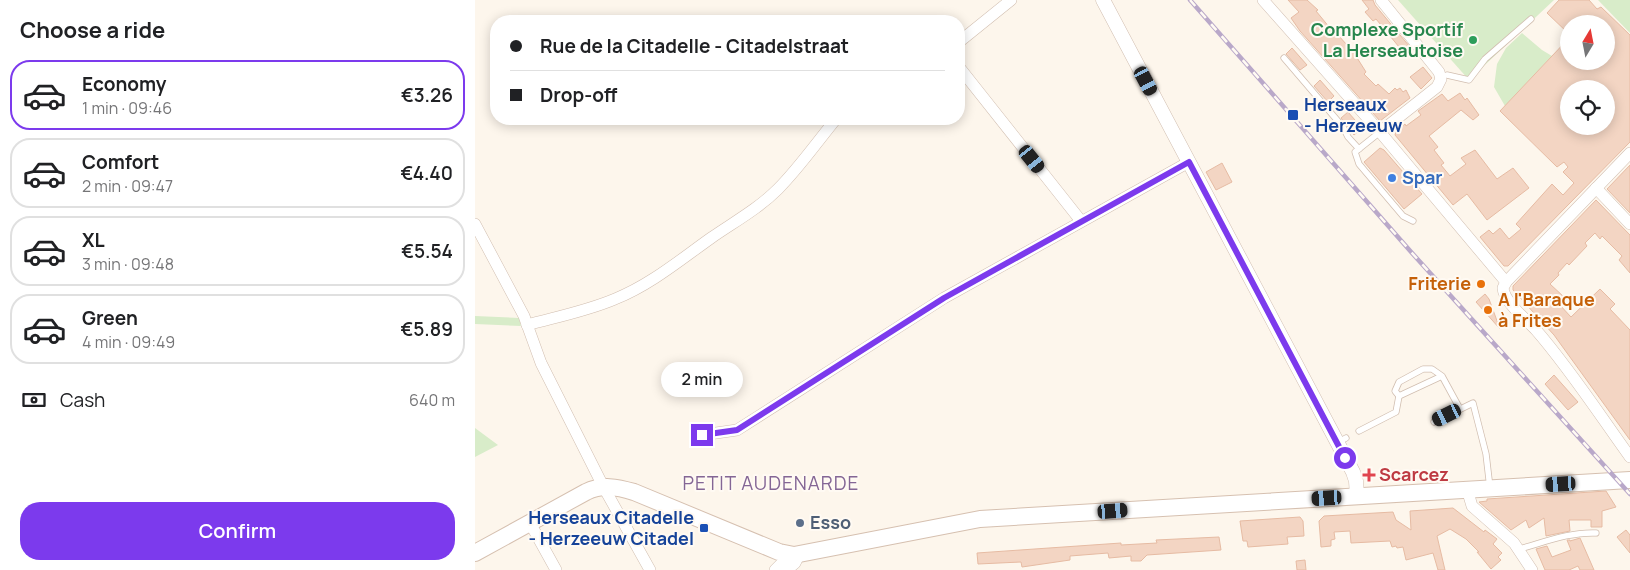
<!DOCTYPE html>
<meta charset="utf-8">
<style>
body{margin:0;font-family:Manrope,sans-serif;background:#f2f2f2;color:#202124;height:100vh;display:flex;flex-direction:column;font-size:19px;white-space:nowrap}
*{box-sizing:border-box;margin:0}
p{font-size:16px;color:#757577}
.icon{flex:none;width:28px;height:28px;fill:none;stroke:currentColor;stroke-width:2;stroke-linecap:round;stroke-linejoin:round}
.map{position:relative;flex:1;overflow:hidden}
.details{display:flex;flex-direction:column;background:#fff;width:475px}
.details>*{flex:none}
.hud{position:absolute;left:15px;top:15px;width:475px;height:110px;border-radius:20px;box-shadow:0 2px 12px #0003;display:grid;align-content:center;height:110px;padding:0 20px;background:#fff}
.needle{width:32px;rotate:10deg}
.buttons{position:absolute;left:1085px;top:15px;display:grid;gap:10px}
.buttons a{display:grid;place-items:center;width:55px;height:55px;border-radius:50%;background:#fff;box-shadow:0 2px 12px #0003;font-size:25px}
.end{position:absolute;width:22px;height:22px;margin:-11px;border:6px solid #7c3aed;background:#fff;box-shadow:0 0 0 2px #fff}
.from{border-radius:50%}
.bubble{position:absolute;height:35px;border-radius:18px;background:#fff;box-shadow:0 2px 12px #0003;font-size:16px;font-weight:600;line-height:35px;text-align:center}
.car{position:absolute;width:15px;height:30px;margin:-15px -8px;border-radius:6px;box-shadow:0 0 4px 1px #0007;background:linear-gradient(#222 24%,#8ab4d8 0 40%,#222 0 76%,#8ab4d8 0 86%,#222 0)}
.hud b{display:flex;align-items:center;gap:18px;height:48px;font-size:19px}
.hud b+b{border-top:1px solid #e0e0e0}
.hud i{width:12px;height:12px;background:#202124}
ul{padding:0;list-style:none}
li{display:flex;align-items:center;gap:15px;height:70px;margin:0 10px 8px;padding:0 10px;border:2px solid #e0e0e0;border-radius:20px}
li div{flex:1}
li b{display:block;font-size:19px}
li em{font-style:normal;font-weight:600}
li.active{border-color:#7c3aed}
li>.icon{width:45px;height:45px;stroke-width:1.5}
h2{padding:0 20px;font-size:22px;line-height:60px}
.pay{display:flex;align-items:center;gap:12px;height:55px;padding:0 20px;font-size:19px}
.pay p{margin-inline-start:auto}
.button{display:flex;gap:10px;margin-top:auto;padding:10px 20px}
.button a{flex:1;height:58px;border-radius:20px;background:#7c3aed;color:#fff;font-size:20px;font-weight:600;line-height:58px;text-align:center}
main{display:flex;flex:1;min-height:0}
.map>svg:first-child{display:block}
.green{fill:#d8ecc9}
.building{fill:#f3d5c3;stroke:#e6bba3;fill-rule:evenodd}
.lines{fill:none;stroke-linecap:round;stroke-linejoin:round}
.service-casing{stroke:#d1beb0;stroke-width:7}
.minor-casing{stroke:#d1beb0;stroke-width:12}
.tertiary-casing{stroke:#d1beb0;stroke-width:15}
.secondary-casing{stroke:#d6c0b0;stroke-width:18}
.service{stroke:#fff;stroke-width:5.5}
.minor{stroke:#fff;stroke-width:11}
.tertiary{stroke:#fff;stroke-width:14}
.secondary{stroke:#fff;stroke-width:16}
.rail-casing{stroke:#b9a8c9;stroke-width:4.5}
.rail{stroke:#fffaf3;stroke-width:2.5;stroke-dasharray:8;stroke-linecap:butt}
.route{stroke:#7c3aed;stroke-width:6}
.leisure-dot{fill:#2e9e5b;stroke:#fffaf3;stroke-width:2}
.transit-dot{fill:#1a4fb4;stroke:#fffaf3;stroke-width:2}
.shop-dot{fill:#3f7fe0;stroke:#fffaf3;stroke-width:2}
.food-dot{fill:#e8710a;stroke:#fffaf3;stroke-width:2}
.health-dot{fill:#e0444e;stroke:#fffaf3;stroke-width:2}
.service-dot{fill:#5c6f8a;stroke:#fffaf3;stroke-width:2}
.labels{text-anchor:middle;stroke-width:4;stroke-linejoin:round;paint-order:stroke}
.leisure-label{font-size:18px;font-weight:bold;fill:#27864d;stroke:#fffaf3;text-anchor:end}
.transit-label{font-size:18px;font-weight:bold;fill:#164399;stroke:#fffaf3;text-anchor:start}
.shop-label{font-size:18px;font-weight:bold;fill:#366cbe;stroke:#fffaf3;text-anchor:start}
.food-label{font-size:18px;font-weight:bold;fill:#c56008;stroke:#fffaf3;text-anchor:end}
.health-label{font-size:18px;font-weight:bold;fill:#be3a42;stroke:#fffaf3;text-anchor:start}
.service-label{font-size:18px;font-weight:bold;fill:#4e5e75;stroke:#fffaf3;text-anchor:start}
.neighbourhood-label{font-size:19px;letter-spacing:1px;fill:#846695;stroke:#fffaf3}
</style>
<main>
<section class="details">
<h2>Choose a ride</h2>
<ul>
<li class="active"><svg class="icon" aria-label="car" viewBox="0 0 24 24"><path d="M5 17H2v-5l4-1 3-4h7l3 4 3 1v5h-3M9 17h6M6 11h13"/><circle cx="7" cy="17" r="2"/><circle cx="17" cy="17" r="2"/></svg><div><b>Economy</b><p>1 min · 09:46</p></div><em>€3.26</em></li>
<li><svg class="icon" aria-label="car" viewBox="0 0 24 24"><path d="M5 17H2v-5l4-1 3-4h7l3 4 3 1v5h-3M9 17h6M6 11h13"/><circle cx="7" cy="17" r="2"/><circle cx="17" cy="17" r="2"/></svg><div><b>Comfort</b><p>2 min · 09:47</p></div><em>€4.40</em></li>
<li><svg class="icon" aria-label="car" viewBox="0 0 24 24"><path d="M5 17H2v-5l4-1 3-4h7l3 4 3 1v5h-3M9 17h6M6 11h13"/><circle cx="7" cy="17" r="2"/><circle cx="17" cy="17" r="2"/></svg><div><b>XL</b><p>3 min · 09:48</p></div><em>€5.54</em></li>
<li><svg class="icon" aria-label="car" viewBox="0 0 24 24"><path d="M5 17H2v-5l4-1 3-4h7l3 4 3 1v5h-3M9 17h6M6 11h13"/><circle cx="7" cy="17" r="2"/><circle cx="17" cy="17" r="2"/></svg><div><b>Green</b><p>4 min · 09:49</p></div><em>€5.89</em></li>
</ul>
<div class="pay"><svg class="icon" aria-label="cash" viewBox="0 0 24 24"><path d="M3 7h18v10H3z"/><circle cx="12" cy="12" r="2"/></svg>Cash<p>640 m</p></div>
<div class="button"><a>Confirm</a></div>
</section>
<div class="map">
<svg width="1155" height="570" viewBox="0 0 1155 570">
<rect width="100%" height="100%" fill="#fdf6ec"/>
<g class="green">
<polygon points="923,0 1079,0 994,80"/>
<polygon points="1123,0 1155,0 1155,33"/>
<polygon points="1047,33 1067,50 1077,56 1030,106 1019,87 1022,64 1031,48"/>
<polygon points="0,316 44,318 46,326 0,324"/>
<polygon points="0,428 23,445 0,457"/>
</g>
<g class="building">
<polygon points="813,0 832,0 843,10 841,11 855,28 856,27 879,53 891,72 889,74 901,86 903,84 914,94 920,88 922,90 925,88 928,92 931,90 935,98 905,121 825,31 816,18 824,12"/>
<polygon points="887,0 898,0 900,5 935,47 929,53 901,19 898,21 890,12 894,9"/>
<path d="M 1084,0 L 1114,0 L 1122,9 L 1126,7 L 1155,35 L 1155,142 L 1033,266 L 1029,266 L 1005,237 L 1014,230 L 1018,234 L 1025,228 L 1034,239 L 1046,229 L 1041,224 L 1077,184 L 1088,195 L 1099,183 L 1088,172 L 1093,167 L 1089,162 L 1082,167 L 1025,111 L 1094,38 L 1094,61 L 1131,61 L 1131,24 L 1094,24 L 1094,34 L 1072,13 ZM 1094,89 L 1131,89 L 1131,126 L 1094,126 Z"/>
<polygon points="817,48 832,65 825,70 811,54"/>
<polygon points="948,67 957,78 946,89 935,77"/>
<polygon points="845,80 859,96 853,102 839,86"/>
<polygon points="985,93 990,100 992,98 1004,115 998,120 986,110 954,136 963,147 959,150 969,163 966,165 975,176 991,164 986,158 1000,150 1022,179 1038,168 1054,188 1012,220 992,194 978,205 920,135 921,131 930,124 931,126 946,115 943,111 967,94 973,101"/>
<polygon points="873,112 887,128 879,135 866,118"/>
<polygon points="905,148 909,150 947,194 929,209 889,162"/>
<polygon points="747,163 757,182 741,190 731,172"/>
<polygon points="1155,165 1155,213 1132,189"/>
<polygon points="1121,200 1155,235 1155,273 1144,260 1147,256 1127,236 1125,239 1120,233 1110,243 1112,246 1094,265 1092,263 1083,273 1084,275 1075,284 1089,297 1083,303 1096,317 1125,289 1140,304 1135,309 1155,330 1155,440 1079,335 1038,290 1038,286"/>
<polygon points="1010,294 1014,299 1025,329 1001,302"/>
<polygon points="1079,375 1103,402 1093,410 1070,384"/>
<polygon points="1131,491 1141,507 1127,511 1127,527 1116,527 1116,520 1094,520 1095,531 1071,536 1069,518 1054,528 1051,520 1036,530 1004,502 1012,501 1012,499"/>
<polygon points="978,508 1009,532 1010,530 1022,539 1018,544 1027,553 1023,557 1026,560 1016,569 1002,552 1004,552 991,539 975,529 962,536 970,570 963,570 958,553 931,560 928,547 922,548 921,546 917,547 915,541 876,543 875,531 859,532 860,539 856,540 856,546 846,547 844,521 849,516 918,512 921,520 936,530 935,511"/>
<polygon points="825,517 828,521 829,536 812,537 813,544 773,547 772,541 768,541 765,521"/>
<polygon points="1151,530 1155,535 1155,553 1142,537"/>
<polygon points="744,537 746,550 672,555 666,561 656,561 656,556 634,558 633,553 595,556 595,560 547,567 546,562 503,564 502,553 646,543 646,545 682,543 681,540"/>
<polygon points="1105,538 1119,570 1105,570 1103,566 1094,570 1070,570 1061,549 1072,546 1077,557 1096,550 1092,540 1095,540 1095,541"/>
<polygon points="830,560 831,570 822,570 821,561"/>
</g>
<g class="lines">
<defs>
<g id="service">
<polyline points="809,58 868,127 873,137 884,149"/>
<polyline points="972,75 994,80 1010,59 1056,19"/>
<polyline points="905,132 880,152 884,164 928,216 938,221"/>
<polyline points="967,376 957,369 948,369 924,382 920,391 924,396 967,376 985,409"/>
<polyline points="959,422 998,403 1011,454 1015,488"/>
<polyline points="884,431 921,412 924,396"/>
<polyline points="862,443 871,438"/>
<path d="M 1044,549 C 1070,542 1094,532 1121,533"/>
</g>
<g id="minor">
<polyline points="788,0 905,132 1031,282"/>
<polyline points="484,42 536,0"/>
<polyline points="484,67 606,221"/>
<polyline points="905,132 962,87 966,79 964,72 906,0"/>
<path d="M 1155,153 L 1031,282 L 1028,288 C 1029,302 1051,319 1061,330 C 1095,369 1124,414 1155,457"/>
<polyline points="1121,188 1155,224"/>
<polyline points="0,224 49,316 66,363 128,486 175,570"/>
<path d="M 52,325 C 81,317 112,311 140,299 C 175,285 205,260 236,238 C 259,222 283,209 303,189 C 324,168 342,142 361,119"/>
<polyline points="227,435 262,430 469,298 714,162"/>
<polyline points="992,489 997,506 1039,543 1057,570"/>
<polyline points="55,523 81,570"/>
<polyline points="300,570 315,555"/>
<polyline points="312,570 320,563 324,555"/>
</g>
<polyline id="tertiary" points="628,0 878,472 881,481 882,496"/>
<path id="secondary" d="M 0,553 L 111,492 C 127,484 142,487 159,492 L 304,552 L 319,555 L 505,519 L 1155,480"/>
</defs>
<use href="#service" class="service-casing"/>
<use href="#minor" class="minor-casing"/>
<use href="#tertiary" class="tertiary-casing"/>
<use href="#secondary" class="secondary-casing"/>
<use href="#service" class="service"/>
<use href="#minor" class="minor"/>
<use href="#tertiary" class="tertiary"/>
<use href="#secondary" class="secondary"/>
<defs>
<polyline id="rail" points="715,0 937,253 1155,494"/>
</defs>
<use href="#rail" class="rail-casing"/>
<use href="#rail" class="rail"/>
</g>
<g class="lines">
<polyline class="route" points="227,435 262,430 469,298 714,162 870,458"/>
</g>
<circle class="leisure-dot" cx="998" cy="40" r="5"/>
<g class="transit-dot">
<rect x="812" y="109" width="12" height="12" rx="2.5"/>
<rect x="224" y="523" width="10" height="10" rx="2.5"/>
</g>
<circle class="shop-dot" cx="917" cy="178" r="5"/>
<g class="food-dot">
<circle cx="1006" cy="284" r="5"/>
<circle cx="1013" cy="310" r="5"/>
</g>
<path class="health-dot" d="M891.5 467.5h5v5h5v5h-5v5h-5v-5h-5v-5h5z"/>
<circle class="service-dot" cx="325" cy="523" r="5"/>
<g class="labels">
<g class="leisure-label">
<text x="988" y="36">Complexe Sportif<tspan x="988" dy="21">La Herseautoise</tspan></text>
</g>
<g class="transit-label">
<text x="829" y="111">Herseaux<tspan x="829" dy="21">- Herzeeuw</tspan></text>
<text x="219" y="524" text-anchor="end">Herseaux Citadelle<tspan x="219" dy="21">- Herzeeuw Citadel</tspan></text>
</g>
<g class="shop-label">
<text x="927" y="184">Spar</text>
</g>
<g class="food-label">
<text x="996" y="290">Friterie</text>
<text x="1023" y="306" text-anchor="start">A l'Baraque<tspan x="1023" dy="21">à Frites</tspan></text>
</g>
<g class="health-label">
<text x="904" y="481">Scarcez</text>
</g>
<g class="service-label">
<text x="335" y="529">Esso</text>
</g>
<g class="neighbourhood-label">
<text x="296" y="490">PETIT AUDENARDE</text>
</g>
</g>
</svg>
<div class="buttons">
<a><svg class="needle" viewBox="-14 -14 28 28"><path d="M0-13l5 13h-10z" fill="#e53935"/><path d="M0 13l5-13h-10z" fill="#757577"/></svg></a>
<a><svg class="icon" aria-label="locate" viewBox="0 0 24 24"><circle cx="12" cy="12" r="6"/><path d="M12 2v4M12 18v4M2 12h4M18 12h4"/></svg></a>
</div>
<i class="end from" style="left:870px;top:458px"></i>
<i class="end" style="left:227px;top:435px"></i>
<div class="bubble" style="left:186px;top:362px;width:82px">2 min</div>
<i class="car" style="left:671px;top:81px;rotate:152deg"></i>
<i class="car" style="left:557px;top:159px;rotate:141deg"></i>
<i class="car" style="left:972px;top:415px;rotate:244deg"></i>
<i class="car" style="left:1086px;top:484px;rotate:267deg"></i>
<i class="car" style="left:852px;top:498px;rotate:267deg"></i>
<i class="car" style="left:638px;top:511px;rotate:86deg"></i>
<div class="hud">
<b><i class="from"></i>Rue de la Citadelle - Citadelstraat</b>
<b><i></i>Drop-off</b>
</div>
</div>
</main>
